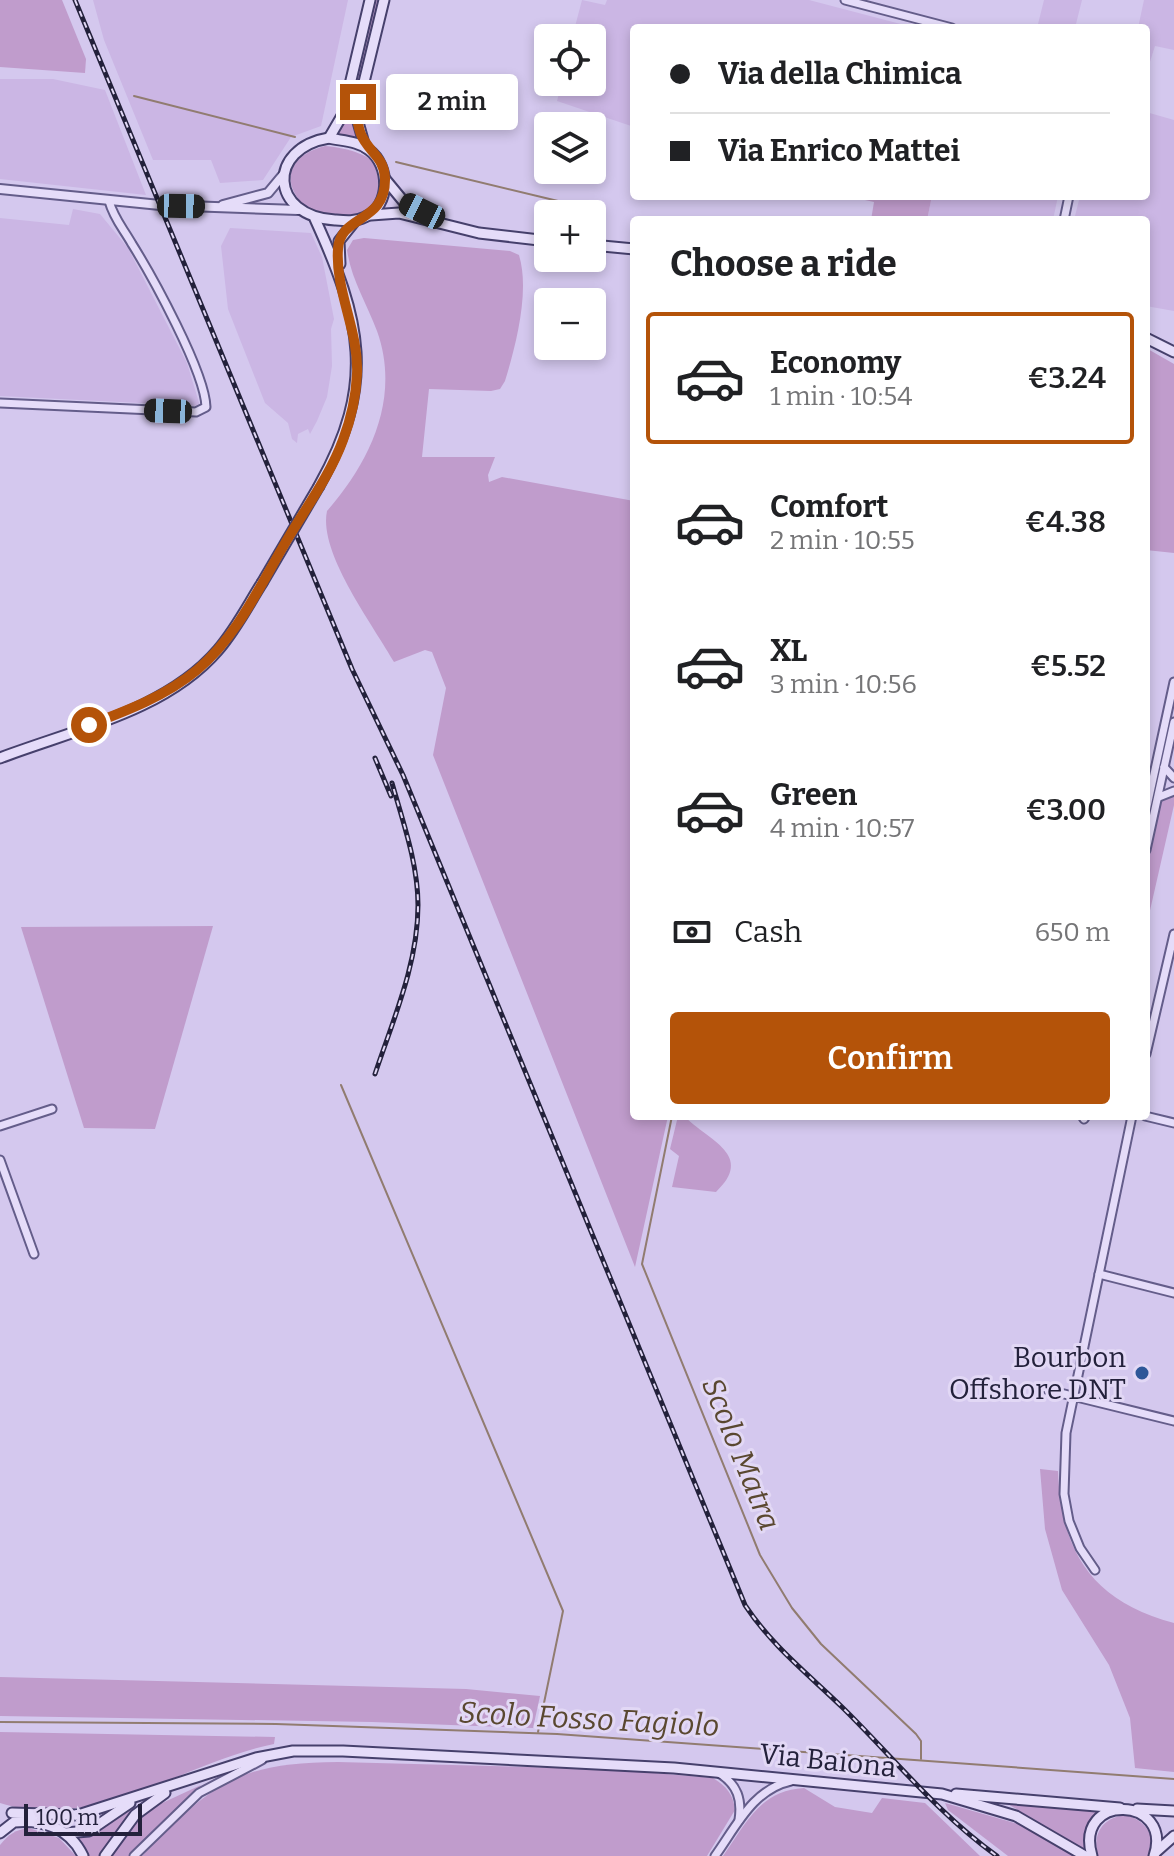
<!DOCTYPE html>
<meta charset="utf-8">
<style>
body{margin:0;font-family:Bitter,serif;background:#f2f2f2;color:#202124;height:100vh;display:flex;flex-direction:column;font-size:30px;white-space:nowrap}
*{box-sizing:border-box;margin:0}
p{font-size:26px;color:#757577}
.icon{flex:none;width:44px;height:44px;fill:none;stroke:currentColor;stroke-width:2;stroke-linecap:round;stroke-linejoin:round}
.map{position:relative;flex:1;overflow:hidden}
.side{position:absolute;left:630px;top:216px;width:520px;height:904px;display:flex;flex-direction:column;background:#fff;border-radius:8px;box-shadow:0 4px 12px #0003}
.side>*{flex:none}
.hud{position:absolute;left:630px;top:24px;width:520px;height:176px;border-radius:8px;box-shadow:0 4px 12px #0003;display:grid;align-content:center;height:176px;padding:0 40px;background:#fff}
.fabs{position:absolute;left:534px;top:24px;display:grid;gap:16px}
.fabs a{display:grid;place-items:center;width:72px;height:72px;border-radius:8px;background:#fff;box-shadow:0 4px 12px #0003;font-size:40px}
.scale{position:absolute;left:24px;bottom:20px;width:118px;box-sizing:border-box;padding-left:8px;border:4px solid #23213b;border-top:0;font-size:22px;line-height:28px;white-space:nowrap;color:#23213b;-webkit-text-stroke:6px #e2d8f5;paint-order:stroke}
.end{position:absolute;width:36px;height:36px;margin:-18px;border:10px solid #b45309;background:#fff;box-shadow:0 0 0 4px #fff}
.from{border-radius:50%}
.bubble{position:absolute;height:56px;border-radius:8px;background:#fff;box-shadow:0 4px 12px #0003;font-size:26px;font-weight:600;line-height:56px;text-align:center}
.car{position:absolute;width:24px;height:48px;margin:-24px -12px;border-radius:10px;box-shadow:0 0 6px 2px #0007;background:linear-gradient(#222 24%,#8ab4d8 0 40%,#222 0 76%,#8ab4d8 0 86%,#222 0)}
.hud b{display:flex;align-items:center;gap:28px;height:76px;font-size:30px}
.hud b+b{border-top:2px solid #e0e0e0}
.hud i{width:20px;height:20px;background:#202124}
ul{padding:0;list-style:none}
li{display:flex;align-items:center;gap:24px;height:132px;margin:0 16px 12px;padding:0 24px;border:4px solid transparent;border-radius:8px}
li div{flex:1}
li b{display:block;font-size:30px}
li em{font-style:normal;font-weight:600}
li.on{border-color:#b45309}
li>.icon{width:72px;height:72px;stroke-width:1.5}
h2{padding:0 40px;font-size:36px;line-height:96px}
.pay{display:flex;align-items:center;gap:20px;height:88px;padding:0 40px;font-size:30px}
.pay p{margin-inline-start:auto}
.primary-button{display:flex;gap:16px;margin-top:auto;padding:16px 40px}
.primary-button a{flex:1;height:92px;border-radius:8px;background:#b45309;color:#fff;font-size:32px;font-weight:600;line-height:92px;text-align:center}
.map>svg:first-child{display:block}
.farmland{fill:#cbb6e4}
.green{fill:#c09ccc}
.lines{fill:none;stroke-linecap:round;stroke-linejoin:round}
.stream{stroke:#917c70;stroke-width:2}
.minor-casing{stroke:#645d8a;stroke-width:11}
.tertiary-casing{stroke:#645d8a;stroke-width:12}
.secondary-casing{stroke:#46406c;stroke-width:13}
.minor{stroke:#e5dcf9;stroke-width:7}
.tertiary{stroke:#e5dcf9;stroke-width:8}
.secondary{stroke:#e5dcf9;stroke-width:9}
.rail-casing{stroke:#23213b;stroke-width:5}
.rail{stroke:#e2d8f5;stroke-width:2;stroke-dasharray:6;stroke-linecap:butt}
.secondary-bridge-casing{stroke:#46406c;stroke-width:13;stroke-linecap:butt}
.secondary-bridge{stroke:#e5dcf9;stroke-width:9}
.route{stroke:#b45309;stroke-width:10}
.poi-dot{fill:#2e5798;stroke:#e2d8f5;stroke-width:3}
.labels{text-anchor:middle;stroke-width:6;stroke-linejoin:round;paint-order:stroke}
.poi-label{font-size:28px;fill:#23213b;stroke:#e2d8f5;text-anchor:end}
.street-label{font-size:28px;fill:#23213b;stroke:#e2d8f5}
.water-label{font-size:30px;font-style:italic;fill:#5a4830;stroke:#e2d8f5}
</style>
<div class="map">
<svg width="1174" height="1856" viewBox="0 0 1174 1856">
<rect width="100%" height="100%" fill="#d4c8ee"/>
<g class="farmland">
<polygon points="93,0 348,0 321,126 291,137 263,180 220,183 211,160 153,160 104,40"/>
<polygon points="582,0 605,5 607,0 809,0 912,27 634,28 634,127 557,101 562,82 592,82 592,38 572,38"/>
<polygon points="1044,0 1082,0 1075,28 1037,28"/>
<polygon points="1144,0 1174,0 1174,50 1155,46 1149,65 1146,64 1146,28 1138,28"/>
<polygon points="0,79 53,79 105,90 146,195 0,179"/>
<polygon points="1146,112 1174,120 1174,311 1146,306 1146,220 1074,220 1080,196 1146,196"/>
<polygon points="932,196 1058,196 1053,220 927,220"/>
<polygon points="73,209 100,214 128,248 187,363 200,406 0,396 0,218 69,225"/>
<polygon points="230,228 311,233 322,257 334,319 331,329 332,366 327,397 317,421 310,434 308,429 298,434 297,443 292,439 288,423 265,403 228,309 221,246"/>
</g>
<g class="green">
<polygon points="0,0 62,0 86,59 85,73 0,67"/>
<polygon points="375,0 381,0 355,104 360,140 338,136"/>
<path d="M 325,146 C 364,150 401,164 369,209 C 311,244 251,165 325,146 Z"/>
<polygon points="847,196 932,196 927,220 871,220 874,202"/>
<path d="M 364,238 L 510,251 L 519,255 C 530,291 516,345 505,381 L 500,389 L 491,391 L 429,389 L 422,457 L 495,457 L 488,475 L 489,482 L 502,477 L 634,501 L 634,1116 L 668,1116 L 635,1267 L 433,755 L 446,688 L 432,652 L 425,650 L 394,662 C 374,626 318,553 327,511 C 370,462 401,398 377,331 C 367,304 351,279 347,250 L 353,240 Z"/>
<polygon points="1146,348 1174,364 1174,553 1146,550"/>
<path d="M 1174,794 L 1174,805 L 1146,928 C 1146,893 1144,825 1165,797 Z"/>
<polygon points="213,926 155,1129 84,1128 21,927"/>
<path d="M 678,1116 L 684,1116 C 709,1141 755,1155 716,1192 L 672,1187 L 679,1156 L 670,1149 Z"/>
<path d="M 1040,1469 L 1058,1471 C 1061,1552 1092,1601 1174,1623 L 1174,1772 L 1135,1768 L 1130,1718 L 1109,1665 L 1062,1590 L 1045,1529 Z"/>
<polygon points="0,1677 466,1689 540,1696 533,1728 372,1722 0,1716"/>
<path d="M 0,1732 L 275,1737 L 274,1744 C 184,1762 94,1833 0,1803 Z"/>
<path d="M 338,1762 L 607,1769 L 713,1778 C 727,1787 733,1794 735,1810 L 707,1856 L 142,1856 C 212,1784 235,1763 338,1762 Z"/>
<polygon points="201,1785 130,1856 108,1856 145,1811"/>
<path d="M 804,1788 L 835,1807 L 872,1813 L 882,1798 L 925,1803 L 980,1856 L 723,1856 C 747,1823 759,1791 804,1788 Z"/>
<polygon points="945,1803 1032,1828 1075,1856 1008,1856 948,1810"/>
<polygon points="1006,1803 1102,1812 1088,1828 1086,1850"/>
<polygon points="140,1804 102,1856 89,1856 78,1838 94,1834"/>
<path d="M 1125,1815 C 1145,1820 1157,1835 1149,1856 L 1098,1856 C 1092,1834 1102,1818 1125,1815 Z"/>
<path d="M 29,1828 L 59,1838 L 76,1856 L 0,1856 L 0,1845 C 9,1834 15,1830 29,1828 Z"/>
</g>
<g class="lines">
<g class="stream">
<polyline points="134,96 295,137"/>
<polyline points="396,162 558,201"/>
<polyline points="341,1085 563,1611 538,1732"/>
<polyline points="672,1116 642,1264 760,1555 792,1608 821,1644 916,1734 921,1741 921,1759"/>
<polyline points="0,1722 276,1724 557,1734 1174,1779"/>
</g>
<defs>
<g id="minor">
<polyline points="845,0 952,28"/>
<polyline points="1064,220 1069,196"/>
<path d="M 0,403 L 196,412 L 206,407 C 205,372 152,276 132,244 C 123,228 114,219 109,201"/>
<polyline points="1164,767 1174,778"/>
<polyline points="1159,797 1174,791"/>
<polyline points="1146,811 1174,682"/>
<polyline points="1146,850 1174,722"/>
<polyline points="1146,1054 1174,934"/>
<polyline points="1082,1116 1084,1119 1086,1116"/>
<polyline points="1145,1116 1174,1123"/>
<polyline points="0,1126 52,1109"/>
<polyline points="0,1160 34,1254"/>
<polyline points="1099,1274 1174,1293"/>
<polyline points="1048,1390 1174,1421"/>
<polyline points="1095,1570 1080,1548 1069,1521 1064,1494 1066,1433 1132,1116"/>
<path d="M 719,1773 C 738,1785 742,1800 739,1820"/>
<polyline points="134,1856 199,1793 262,1760"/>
<path d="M 715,1856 C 736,1827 753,1789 791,1781"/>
</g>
<g id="tertiary">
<polyline points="0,189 160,205 298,210"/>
<polyline points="223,205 268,193 283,175"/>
</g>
<g id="secondary">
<path d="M 329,138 C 342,141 358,141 369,150 C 390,165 391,206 365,217 C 355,222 346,221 335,220 C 269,216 267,148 329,138 Z"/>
<polyline points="329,138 343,114 370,0"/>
<polyline points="365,147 356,115 384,0"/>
<polyline points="385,179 404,202 435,215"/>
<polyline points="371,215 399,213 479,233 548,241"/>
<path d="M 315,219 C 361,320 377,383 319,486"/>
<polyline points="592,245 634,249"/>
<polyline points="340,264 339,241 355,221"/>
<polyline points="1146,338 1174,352"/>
<path d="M 0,758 C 73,730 166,711 218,650 C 236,629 248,605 262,583"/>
<polyline points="956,1794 1120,1808"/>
<polyline points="1137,1809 1174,1811"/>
<polyline points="12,1813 78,1815 256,1758 293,1751 343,1751 674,1768 942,1794 1016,1816 1085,1856"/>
<path d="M 0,1833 L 14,1822 C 42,1819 70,1828 83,1856"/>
<polyline points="65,1833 89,1831 130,1803"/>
<polyline points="1156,1852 1174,1836"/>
<polyline points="105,1856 135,1815 165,1793"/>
<path d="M 1092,1856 C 1073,1792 1174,1796 1154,1856"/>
</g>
</defs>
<use href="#minor" class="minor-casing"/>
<use href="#tertiary" class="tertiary-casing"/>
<use href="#secondary" class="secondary-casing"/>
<use href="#minor" class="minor"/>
<use href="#tertiary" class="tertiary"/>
<use href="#secondary" class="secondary"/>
<defs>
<g id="rail">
<path d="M 75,0 L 352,669 L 403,775 L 745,1605 C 772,1646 807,1673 842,1707 C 893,1757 938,1814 997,1856"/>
<polyline points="375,758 391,796"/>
<path d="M 375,1074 C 393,1020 418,964 418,905 C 418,864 403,822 392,783"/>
</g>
</defs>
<use href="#rail" class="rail-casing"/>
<use href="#rail" class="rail"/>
<defs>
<polyline id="secondary-bridge" points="262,583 319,486"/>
</defs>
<use href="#secondary-bridge" class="secondary-bridge-casing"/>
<use href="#secondary-bridge" class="secondary-bridge"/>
</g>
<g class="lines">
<path class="route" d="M 89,725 C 126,711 166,696 197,670 C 239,635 262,581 290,535 C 308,505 331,473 343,440 C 351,419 356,397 357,374 C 359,331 335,291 338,249 C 340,214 386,224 385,178 C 384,148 352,151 358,102"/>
</g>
<circle class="poi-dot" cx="1142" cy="1373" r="8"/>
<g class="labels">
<g class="poi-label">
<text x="1126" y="1367">Bourbon<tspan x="1126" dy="32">Offshore DNT</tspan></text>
</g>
<g class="street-label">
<text transform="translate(828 1760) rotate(6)" y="10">Via Baiona</text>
</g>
<g class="water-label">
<text transform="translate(741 1454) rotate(68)" y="10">Scolo Matra</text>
<text transform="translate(589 1719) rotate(3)" y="10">Scolo Fosso Fagiolo</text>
</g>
</g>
</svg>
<div class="fabs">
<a><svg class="icon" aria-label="locate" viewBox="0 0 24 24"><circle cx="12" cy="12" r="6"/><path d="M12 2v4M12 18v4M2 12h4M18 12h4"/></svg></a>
<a><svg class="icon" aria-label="layers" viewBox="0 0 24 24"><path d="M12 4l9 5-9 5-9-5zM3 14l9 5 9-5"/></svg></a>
<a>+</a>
<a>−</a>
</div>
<div class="scale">100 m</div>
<i class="end from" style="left:89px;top:725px"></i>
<i class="end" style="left:358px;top:102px"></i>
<div class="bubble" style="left:386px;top:74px;width:132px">2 min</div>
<i class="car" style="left:181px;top:206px;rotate:91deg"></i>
<i class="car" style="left:422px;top:211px;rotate:296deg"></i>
<i class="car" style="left:168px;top:411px;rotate:272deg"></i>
<div class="hud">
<b><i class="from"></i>Via della Chimica</b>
<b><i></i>Via Enrico Mattei</b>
</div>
<section class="side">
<h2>Choose a ride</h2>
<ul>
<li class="on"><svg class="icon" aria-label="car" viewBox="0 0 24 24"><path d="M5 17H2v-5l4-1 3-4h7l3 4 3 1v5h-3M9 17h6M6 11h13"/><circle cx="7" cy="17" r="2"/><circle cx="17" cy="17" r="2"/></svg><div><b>Economy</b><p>1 min · 10:54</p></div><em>€3.24</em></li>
<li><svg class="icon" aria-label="car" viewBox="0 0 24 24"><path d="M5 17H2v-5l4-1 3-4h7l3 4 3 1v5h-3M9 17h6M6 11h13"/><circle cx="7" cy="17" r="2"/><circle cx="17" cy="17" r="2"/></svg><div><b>Comfort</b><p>2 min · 10:55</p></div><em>€4.38</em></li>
<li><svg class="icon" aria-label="car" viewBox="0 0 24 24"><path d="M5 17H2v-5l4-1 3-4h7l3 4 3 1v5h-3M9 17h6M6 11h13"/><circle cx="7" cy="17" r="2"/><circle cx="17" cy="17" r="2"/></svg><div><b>XL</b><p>3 min · 10:56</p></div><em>€5.52</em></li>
<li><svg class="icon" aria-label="car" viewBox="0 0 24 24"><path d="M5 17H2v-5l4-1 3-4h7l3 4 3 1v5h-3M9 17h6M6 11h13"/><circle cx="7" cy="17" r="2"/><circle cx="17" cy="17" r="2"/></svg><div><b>Green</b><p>4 min · 10:57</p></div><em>€3.00</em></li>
</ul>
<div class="pay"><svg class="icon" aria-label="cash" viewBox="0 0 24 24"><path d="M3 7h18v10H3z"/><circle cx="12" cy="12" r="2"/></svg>Cash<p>650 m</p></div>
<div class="primary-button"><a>Confirm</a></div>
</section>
</div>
